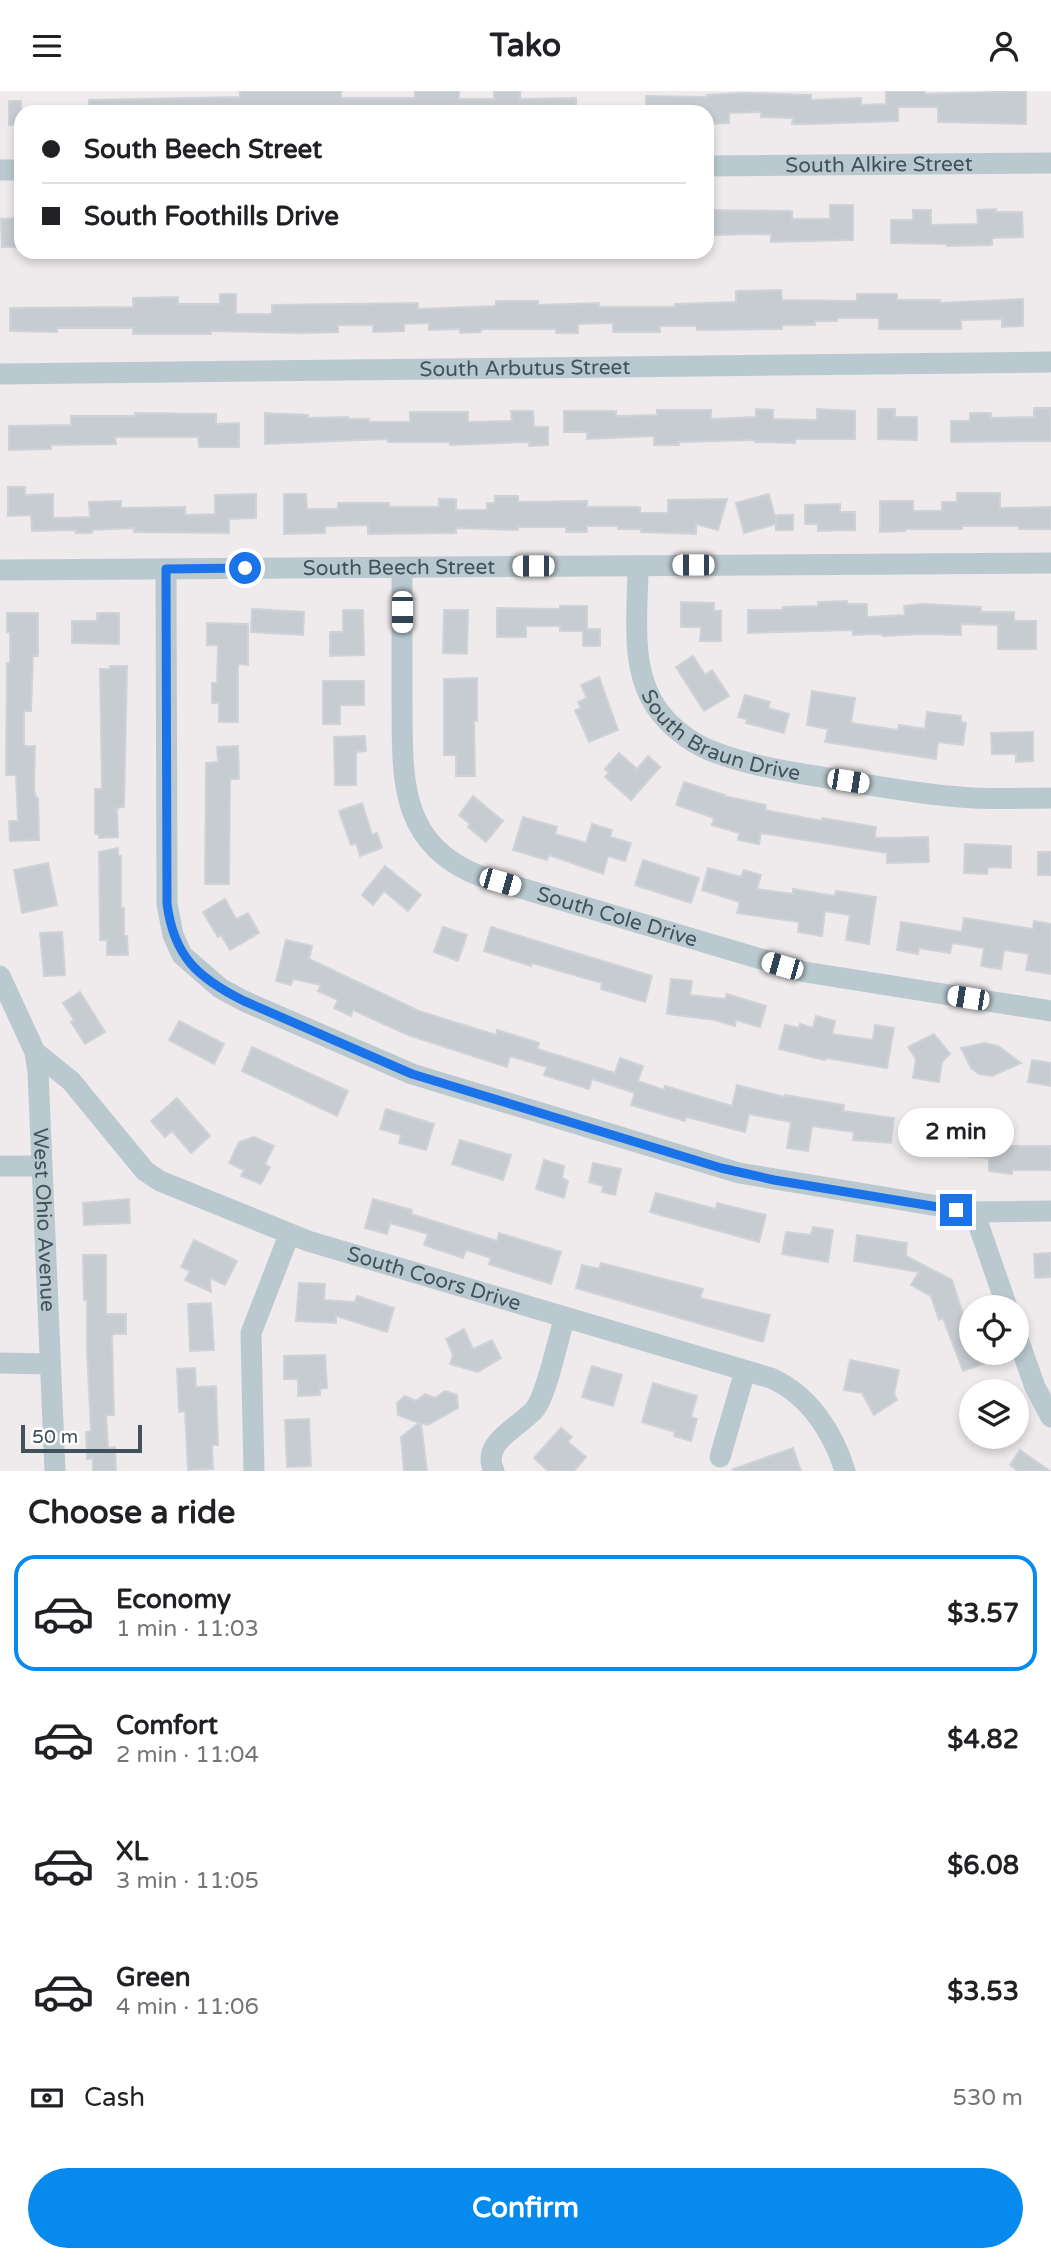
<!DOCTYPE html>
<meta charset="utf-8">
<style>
body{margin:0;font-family:"Varela Round",sans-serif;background:#f6f6f6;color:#202124;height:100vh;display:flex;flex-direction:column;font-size:26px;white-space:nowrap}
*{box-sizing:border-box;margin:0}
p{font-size:23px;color:#757577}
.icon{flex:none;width:38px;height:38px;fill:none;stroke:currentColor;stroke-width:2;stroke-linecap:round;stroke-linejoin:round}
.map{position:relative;height:1380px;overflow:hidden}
.details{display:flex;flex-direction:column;background:#fff;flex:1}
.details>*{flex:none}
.guide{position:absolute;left:14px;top:14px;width:700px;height:154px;border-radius:21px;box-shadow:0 4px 10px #0003;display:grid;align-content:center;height:154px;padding:0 28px;background:#fff}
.controls{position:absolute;left:959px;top:1204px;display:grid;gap:14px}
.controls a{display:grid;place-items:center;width:70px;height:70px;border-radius:50%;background:#fff;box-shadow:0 4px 10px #0003;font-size:35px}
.scale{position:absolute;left:21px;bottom:18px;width:121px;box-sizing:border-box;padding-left:7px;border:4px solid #42525b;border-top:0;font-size:19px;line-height:24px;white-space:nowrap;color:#42525b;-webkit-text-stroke:5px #fff;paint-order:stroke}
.end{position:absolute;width:32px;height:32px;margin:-16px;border:9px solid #1a73e8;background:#fff;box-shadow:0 0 0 4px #fff}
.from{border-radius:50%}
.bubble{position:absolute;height:49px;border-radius:24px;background:#fff;box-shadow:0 4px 10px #0003;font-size:23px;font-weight:800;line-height:49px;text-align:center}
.car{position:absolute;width:21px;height:42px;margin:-21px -10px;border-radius:9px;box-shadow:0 0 5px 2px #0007;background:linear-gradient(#fff 24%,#345 0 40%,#fff 0 76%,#345 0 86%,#fff 0)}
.guide b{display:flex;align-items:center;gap:24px;height:66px;font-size:26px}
.guide b+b{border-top:2px solid #e0e0e0}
.guide i{width:18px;height:18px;background:#202124}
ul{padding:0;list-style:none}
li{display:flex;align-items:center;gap:21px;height:116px;margin:0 14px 10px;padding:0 14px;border:4px solid transparent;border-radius:21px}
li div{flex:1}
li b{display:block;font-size:26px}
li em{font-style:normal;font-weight:800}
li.current{border-color:#078aed}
li>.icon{width:63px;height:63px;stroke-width:1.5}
h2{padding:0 28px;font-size:32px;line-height:84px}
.pay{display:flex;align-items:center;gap:18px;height:77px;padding:0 28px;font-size:26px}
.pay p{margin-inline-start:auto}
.cta{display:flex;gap:14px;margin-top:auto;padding:14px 28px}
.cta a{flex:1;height:80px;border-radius:42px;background:#078aed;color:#fff;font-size:28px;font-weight:800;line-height:80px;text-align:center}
header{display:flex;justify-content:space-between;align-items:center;height:91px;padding:0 28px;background:#fff;font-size:32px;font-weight:800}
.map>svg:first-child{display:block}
.building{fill:#c7ccd1;stroke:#cfd3d8;stroke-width:2}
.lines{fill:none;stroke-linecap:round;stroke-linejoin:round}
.minor{stroke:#bac9d0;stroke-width:21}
.route{stroke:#1a73e8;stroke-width:9}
.labels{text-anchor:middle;stroke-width:7;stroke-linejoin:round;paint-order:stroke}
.street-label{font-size:21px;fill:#42525b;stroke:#fff}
</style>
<header><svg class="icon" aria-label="menu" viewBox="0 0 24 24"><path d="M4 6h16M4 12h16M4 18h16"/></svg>Tako<svg class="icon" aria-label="person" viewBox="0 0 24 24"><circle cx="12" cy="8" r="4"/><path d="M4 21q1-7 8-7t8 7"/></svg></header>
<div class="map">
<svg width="1051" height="1380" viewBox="0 0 1051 1380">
<rect width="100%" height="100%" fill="#efebec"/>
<g class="building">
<polygon points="240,0 341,0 341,7 415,7 415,0 459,0 459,8 494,8 494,0 520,0 520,8 576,7 576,21 89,21 89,9 240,6"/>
<polygon points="886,0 925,0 925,3 1026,0 1026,33 938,31 938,16 898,16 898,30 811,33 792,33 793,27 761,26 761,21 729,22 729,32 708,33 707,21 646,21 646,5 707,6 707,4 743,2 811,4 811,9 861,7 861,14 886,13"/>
<rect x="9" y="10" width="12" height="24"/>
<polygon points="830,114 853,114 853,149 771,151 771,143 712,144 712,119 792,120 792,128 830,128"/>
<polygon points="996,118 996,121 1022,121 1023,146 992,147 992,154 947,155 947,153 891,152 891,129 913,129 913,119 931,119 931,134 978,133 977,119"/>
<polygon points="21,127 21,156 2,156 1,128"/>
<polygon points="781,199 782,209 857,210 857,203 897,203 897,209 940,209 940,212 1023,208 1023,235 1002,236 1002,228 961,229 961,238 879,238 879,227 837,227 837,230 815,230 815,234 782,234 782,238 697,239 696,235 660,235 660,241 613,241 613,232 578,233 578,242 556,242 556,238 481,238 481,241 460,242 460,238 429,239 429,232 404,233 404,240 373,241 373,234 338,234 338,241 301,242 211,240 211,243 133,243 133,237 57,237 57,241 10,240 10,217 133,216 133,207 178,206 178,213 220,213 220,203 236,203 236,223 272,223 272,214 418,212 418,218 496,215 496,210 538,210 538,214 599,212 599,216 675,216 675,213 736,211 736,200"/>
<polygon points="1034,317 1051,317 1051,350 951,351 951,330 970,330 970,322 991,322 991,327 1034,326"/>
<polygon points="756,318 773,319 773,328 817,329 817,318 855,320 855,348 795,348 795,352 755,351 755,349 679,351 679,354 654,354 654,345 587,348 587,341 564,341 564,320 616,320 616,325 657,324 657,319 711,319 711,328 756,326"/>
<polygon points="878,318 895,318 895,326 917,326 917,349 878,348"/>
<polygon points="511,320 533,320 534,336 548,336 548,354 529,355 529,351 450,354 450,351 388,351 388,348 265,353 265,322 308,324 308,327 348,326 348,328 369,328 369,331 410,331 410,321 468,321 468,331 512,330"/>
<polygon points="135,322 216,323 216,333 239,332 239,356 199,356 198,346 115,346 116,353 51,354 51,358 9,359 9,335 71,334 71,325 135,325"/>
<polygon points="8,396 25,396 25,404 53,403 53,427 90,426 89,411 121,410 121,417 185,416 185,424 215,423 215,404 256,403 256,427 229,428 229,442 134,441 134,437 92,439 92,442 76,442 76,439 32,440 31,424 8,425"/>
<polygon points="957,402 1000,402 1000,417 1051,416 1051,438 1019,438 1019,435 962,435 962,438 905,438 905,440 880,441 880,410 913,410 913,420 942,420 942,411 957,411"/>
<polygon points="284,403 306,403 307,418 338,418 338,412 389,412 389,416 439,416 439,408 456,408 456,419 487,419 487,412 495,412 495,405 518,405 518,411 587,410 587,416 640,416 640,422 668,422 668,409 727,408 718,439 696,433 696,443 641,441 641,438 618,438 618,435 587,435 587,441 566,441 566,436 518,436 518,439 456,437 456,442 368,443 368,434 325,435 325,442 284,443"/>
<polygon points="769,403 776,430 776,424 793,424 793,439 776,439 776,433 744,442 736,412"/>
<polygon points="840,413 840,421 855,421 855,439 818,440 818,433 805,433 805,414"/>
<polygon points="847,510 847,513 867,513 867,526 905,524 904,515 922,513 981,516 981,521 1014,521 1014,530 1036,530 1036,558 998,558 998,534 961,533 961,544 922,543 883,545 882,543 853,544 853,539 748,542 748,519 783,519 783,516 818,515 818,511"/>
<polygon points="681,511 714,512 714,520 721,520 721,550 700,550 701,536 681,536"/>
<polygon points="560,515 587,515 587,538 600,538 600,555 583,555 583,540 560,540 560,535 526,535 526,546 497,546 497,517 560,518"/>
<polygon points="252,518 304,521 303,544 251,541"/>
<polygon points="343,519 363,519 364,564 330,565 330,541 343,541"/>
<polygon points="444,519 468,519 467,563 443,562"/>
<polygon points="7,522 38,522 38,565 33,565 31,620 24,620 24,655 35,655 34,698 36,707 38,707 39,749 10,750 9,730 18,730 16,684 6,684 7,572 10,572 10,541 7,541"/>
<polygon points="97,522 119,522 119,553 72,552 72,530 97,530"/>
<polygon points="207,532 248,533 248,574 238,573 238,631 219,631 219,612 212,612 212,592 217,592 218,554 207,554"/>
<polygon points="693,565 705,584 712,579 729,605 704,620 676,576"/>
<polygon points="110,575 127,575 124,716 117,717 118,746 99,747 99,743 95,743 95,698 102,698 100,578 110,578"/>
<polygon points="599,586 618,639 589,651 575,619 581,617 578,611 587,607 581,594"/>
<polygon points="477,587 477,630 474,630 475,685 456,685 456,664 444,664 444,588"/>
<polygon points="323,590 364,590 364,614 340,614 340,633 323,633"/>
<polygon points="812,600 855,607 851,632 898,639 899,634 925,638 927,621 961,625 961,631 966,632 963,654 938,651 936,668 825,651 828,638 807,634"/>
<polygon points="745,604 770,611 768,617 789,623 784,642 746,632 747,628 738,626"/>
<polygon points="1033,641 1033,670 1016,671 1016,663 992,663 991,642"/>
<polygon points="365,645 366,660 356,661 356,694 335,694 334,646"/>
<polygon points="238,655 239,688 230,688 229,793 205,793 206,672 218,671 217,656"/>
<polygon points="619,662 637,678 648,665 660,676 631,709 605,686 609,682 605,678"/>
<polygon points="684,691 725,704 724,705 766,714 765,719 822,730 822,727 876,736 875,747 928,746 929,771 887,772 887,762 761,742 759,753 738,749 739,742 712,734 714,727 676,714"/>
<polygon points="473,705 503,730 486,751 468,736 470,733 459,724"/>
<polygon points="362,712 372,744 377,742 382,757 360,765 356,752 351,754 339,720"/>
<polygon points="523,726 557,736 555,743 586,752 592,733 612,739 610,746 631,752 625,770 608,765 603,783 549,764 547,769 513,759"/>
<polygon points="965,753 1011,755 1011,777 988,776 987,783 964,782"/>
<polygon points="118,757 118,765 121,765 121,817 124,817 124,845 127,845 128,864 107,864 107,849 100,849 99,761"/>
<rect x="1038" y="761" width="13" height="23"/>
<polygon points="643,769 699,787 691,812 635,794"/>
<polygon points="48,772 57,814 22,822 14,779"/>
<polygon points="385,775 421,804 408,820 384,800 373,814 362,804"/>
<polygon points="708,777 741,786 744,779 761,784 757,798 793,803 793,798 835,805 836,800 876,806 869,853 846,849 850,824 825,820 822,845 798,841 799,831 737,822 740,811 702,799"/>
<polygon points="225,808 236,828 248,822 259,842 230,859 221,844 218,846 203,821"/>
<polygon points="964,827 1033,838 1034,830 1051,833 1051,883 1026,879 1029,863 1004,859 1001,878 981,875 984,857 952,852 950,862 919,857 918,863 897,859 901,831 962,841"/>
<polygon points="443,836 467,844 458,870 434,861"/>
<polygon points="491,836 652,885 645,911 601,898 602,892 532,872 531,875 484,860"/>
<polygon points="62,841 65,884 44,885 40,842"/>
<polygon points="286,849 312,855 309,868 419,920 496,944 497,939 539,952 537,958 615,982 620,967 643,975 638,990 664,999 665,995 732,1015 737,994 785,1006 785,1004 844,1014 843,1020 894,1027 891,1052 853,1049 854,1041 812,1035 808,1060 787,1057 791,1031 749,1023 745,1041 686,1026 685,1030 631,1014 635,1002 592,988 589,998 544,984 547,976 510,965 507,976 408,944 353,919 351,925 334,917 338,909 318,900 321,894 293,888 291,894 276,890"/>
<polygon points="671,888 692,890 690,904 725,908 727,903 766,915 760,936 736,929 735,935 715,929 667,923"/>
<polygon points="80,901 105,941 85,953 71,931 74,929 63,912"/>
<polygon points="816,925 835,930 832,943 873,949 875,934 894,937 887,977 826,967 825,969 779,958 785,934 799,937 800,933 813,937"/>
<polygon points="179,930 224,953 214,973 169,949"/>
<polygon points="934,943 950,963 942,971 939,991 913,987 916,968 908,956"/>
<polygon points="984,952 998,955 1021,972 992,985 979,983 971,977 961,957"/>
<polygon points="252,956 348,1000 337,1025 242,980"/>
<polygon points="1032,969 1051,972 1051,995 1028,991"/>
<polygon points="177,1007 210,1045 191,1062 172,1040 165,1046 151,1030"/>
<polygon points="386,1018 434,1033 426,1059 399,1052 401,1044 380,1038"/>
<polygon points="951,1036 952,1060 916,1061 915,1037"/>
<polygon points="987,1039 1005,1040 1005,1055 1051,1055 1051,1079 1012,1079 1012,1083 989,1080 989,1067 964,1065 978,1046"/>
<polygon points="254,1046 274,1055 265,1073 270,1076 261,1093 241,1085 244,1079 229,1072 239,1051"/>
<polygon points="460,1049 511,1064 503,1089 452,1073"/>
<polygon points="544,1069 564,1075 562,1087 568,1090 564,1107 536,1098"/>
<polygon points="593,1072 621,1078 615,1104 602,1101 603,1095 589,1091"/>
<polygon points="656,1102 716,1118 717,1112 766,1124 759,1151 650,1121"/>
<polygon points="129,1108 130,1132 84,1134 83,1112"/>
<polygon points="373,1108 412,1119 411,1123 497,1150 499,1142 561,1161 551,1193 489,1173 491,1167 466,1159 463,1167 424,1154 428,1143 390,1132 387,1143 365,1137"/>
<polygon points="813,1136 833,1139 828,1171 782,1163 786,1141 811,1144"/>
<polygon points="857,1144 907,1152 906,1165 952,1189 965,1229 971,1226 971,1262 982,1262 986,1272 963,1280 943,1227 939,1229 931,1205 911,1194 919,1181 854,1170"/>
<polygon points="194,1149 237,1170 225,1194 210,1187 211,1201 185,1189 190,1180 181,1176"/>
<polygon points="1051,1162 1051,1186 1035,1187 1034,1163"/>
<polygon points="83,1164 106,1164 106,1223 126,1223 126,1243 112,1243 114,1324 106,1324 108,1357 115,1356 116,1380 93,1380 93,1367 87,1368 86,1341 91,1341 87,1260 87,1209 84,1209"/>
<polygon points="601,1172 703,1198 700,1207 770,1224 763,1251 576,1197 582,1174 599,1178"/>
<polygon points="299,1192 325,1193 324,1209 355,1211 357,1205 394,1217 387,1241 336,1225 336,1232 296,1230"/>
<polygon points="211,1212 214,1259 190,1260 188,1213"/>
<polygon points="464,1238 473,1258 492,1249 501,1267 478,1281 450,1273 453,1264 446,1248"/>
<polygon points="325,1264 327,1297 320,1298 320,1304 298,1305 298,1288 284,1288 284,1265"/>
<polygon points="850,1269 899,1279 894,1303 897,1309 874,1324 862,1302 844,1299"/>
<polygon points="592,1275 622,1284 613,1315 582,1306"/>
<polygon points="195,1277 196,1296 216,1295 218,1354 212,1354 213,1378 188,1379 185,1320 179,1321 177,1278"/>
<polygon points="653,1292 697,1305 691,1326 697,1328 691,1350 674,1345 675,1341 642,1331"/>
<polygon points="445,1300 457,1304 458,1317 428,1334 421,1332 427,1380 404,1380 401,1346 419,1332 398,1324 397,1312 405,1305 416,1310 425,1303 435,1307"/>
<polygon points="309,1328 311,1375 287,1376 285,1329"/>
<polygon points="561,1337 572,1346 568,1351 586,1366 574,1380 548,1380 534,1367"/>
<polygon points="793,1357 801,1380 734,1380 733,1378"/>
<polygon points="1020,1359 1050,1380 1018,1380 1010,1374"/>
</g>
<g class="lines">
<g class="minor">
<path id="s1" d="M 707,75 L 1051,72"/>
<polyline points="0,79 21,79"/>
<path id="s2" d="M 0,283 L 1051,271"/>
<path id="s3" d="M 638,475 C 638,520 629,576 656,616 C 668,634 688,650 709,659 C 748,675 792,681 833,688 C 875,695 918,703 960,706 C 990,709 1021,707 1051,707"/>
<path id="s4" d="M 402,476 C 402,519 402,562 402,605 C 403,681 395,752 480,785 L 805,881 L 1051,920"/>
<polyline points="166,478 167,813 173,844 182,864 220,897 244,910 412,983 739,1082 974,1121 1051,1120"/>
<path id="s5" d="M 0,479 L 1051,472"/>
<path id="s6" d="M 0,885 L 35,961 L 38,981 L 55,1380"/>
<path id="s7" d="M 35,961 L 71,990 L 145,1080 L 160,1090 L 308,1150 L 771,1287 C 809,1304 833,1341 845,1380"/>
<polyline points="0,1075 41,1075"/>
<polyline points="974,1121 1007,1216"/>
<polyline points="1017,1245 1035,1296 1051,1326"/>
<polyline points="0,1272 50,1273"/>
<polyline points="720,1366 745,1280"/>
<polyline points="254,1380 251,1242 289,1144"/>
<path d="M 494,1380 C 480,1351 519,1337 535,1318 C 547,1303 558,1247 565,1226"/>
</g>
</g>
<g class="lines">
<path class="route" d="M 245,477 L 166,478 L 167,813 C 174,866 198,887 244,910 L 412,983 L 721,1077 L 774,1089 L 956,1119"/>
</g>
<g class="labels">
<g class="street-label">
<text dy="7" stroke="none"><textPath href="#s1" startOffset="172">South Alkire Street</textPath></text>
<text dy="7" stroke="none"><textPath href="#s2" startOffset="525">South Arbutus Street</textPath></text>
<text dy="7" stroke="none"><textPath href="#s5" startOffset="399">South Beech Street</textPath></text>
<text dy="7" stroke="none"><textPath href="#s3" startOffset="217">South Braun Drive</textPath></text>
<text dy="7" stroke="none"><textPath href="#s4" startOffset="485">South Cole Drive</textPath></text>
<text dy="7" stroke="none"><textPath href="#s6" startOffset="252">West Ohio Avenue</textPath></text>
<text dy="7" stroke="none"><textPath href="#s7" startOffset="472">South Coors Drive</textPath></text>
</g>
</g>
</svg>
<div class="controls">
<a><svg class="icon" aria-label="locate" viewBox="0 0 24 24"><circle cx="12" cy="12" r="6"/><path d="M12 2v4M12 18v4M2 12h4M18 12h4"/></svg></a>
<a><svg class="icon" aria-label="layers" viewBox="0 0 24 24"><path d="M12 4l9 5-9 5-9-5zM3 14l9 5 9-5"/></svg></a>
</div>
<div class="scale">50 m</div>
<i class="end from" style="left:245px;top:477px"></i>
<i class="end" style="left:956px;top:1119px"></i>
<div class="bubble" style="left:898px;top:1017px;width:116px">2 min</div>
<i class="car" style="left:693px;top:474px;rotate:270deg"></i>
<i class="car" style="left:533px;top:475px;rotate:270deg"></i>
<i class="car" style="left:402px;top:521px;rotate:180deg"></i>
<i class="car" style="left:848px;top:690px;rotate:99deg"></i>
<i class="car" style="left:500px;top:791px;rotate:106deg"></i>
<i class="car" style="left:782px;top:875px;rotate:286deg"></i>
<i class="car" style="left:968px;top:907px;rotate:279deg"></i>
<div class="guide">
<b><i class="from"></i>South Beech Street</b>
<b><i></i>South Foothills Drive</b>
</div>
</div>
<section class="details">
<h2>Choose a ride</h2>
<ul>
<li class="current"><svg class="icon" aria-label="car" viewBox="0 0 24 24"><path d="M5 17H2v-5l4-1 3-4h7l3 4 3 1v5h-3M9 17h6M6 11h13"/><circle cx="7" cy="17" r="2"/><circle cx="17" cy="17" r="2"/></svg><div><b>Economy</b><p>1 min · 11:03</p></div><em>$3.57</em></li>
<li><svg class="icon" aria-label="car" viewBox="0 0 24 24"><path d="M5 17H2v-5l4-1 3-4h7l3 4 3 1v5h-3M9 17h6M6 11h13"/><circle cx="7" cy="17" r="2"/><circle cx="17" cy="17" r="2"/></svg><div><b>Comfort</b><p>2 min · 11:04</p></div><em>$4.82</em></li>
<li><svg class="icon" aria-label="car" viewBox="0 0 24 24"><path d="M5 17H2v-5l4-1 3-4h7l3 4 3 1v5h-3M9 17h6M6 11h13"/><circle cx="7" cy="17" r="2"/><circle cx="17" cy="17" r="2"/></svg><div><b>XL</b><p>3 min · 11:05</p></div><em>$6.08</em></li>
<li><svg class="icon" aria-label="car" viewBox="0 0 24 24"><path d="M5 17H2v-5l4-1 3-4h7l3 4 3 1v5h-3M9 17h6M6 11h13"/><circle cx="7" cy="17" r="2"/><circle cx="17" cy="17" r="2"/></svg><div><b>Green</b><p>4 min · 11:06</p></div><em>$3.53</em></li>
</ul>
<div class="pay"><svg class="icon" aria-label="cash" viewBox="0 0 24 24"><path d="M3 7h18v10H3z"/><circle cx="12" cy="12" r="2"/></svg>Cash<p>530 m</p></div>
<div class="cta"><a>Confirm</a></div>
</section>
